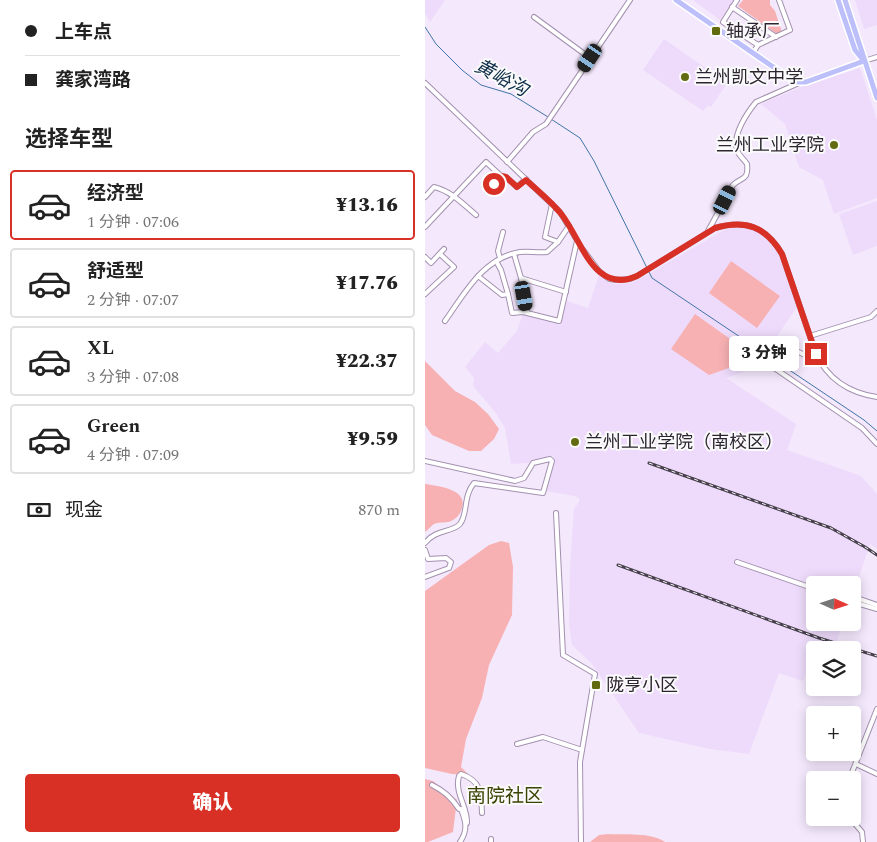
<!DOCTYPE html>
<html lang="zh">
<meta charset="utf-8">
<style>
body{margin:0;font-family:Spectral,"Noto Sans SC",serif;background:#f6f6f6;color:#222;height:100vh;display:flex;flex-direction:column;font-size:19px;white-space:nowrap}
*{box-sizing:border-box;margin:0}
p{font-size:16px;color:#767676}
.icon{flex:none;width:28px;height:28px;fill:none;stroke:currentColor;stroke-width:2;stroke-linecap:round;stroke-linejoin:round}
.map{position:relative;flex:1;overflow:hidden}
.details{display:flex;flex-direction:column;background:#fff;width:425px}
.details>*{flex:none}
.hud{display:grid;align-content:center;height:110px;padding:0 25px;background:#fff}
.needle{width:32px;rotate:93deg}
.fabs{position:absolute;left:381px;top:576px;display:grid;gap:10px}
.fabs a{display:grid;place-items:center;width:55px;height:55px;border-radius:5px;background:#fff;box-shadow:0 2px 12px #0003;font-size:25px}
.end{position:absolute;width:22px;height:22px;margin:-11px;border:6px solid #d93025;background:#fff;box-shadow:0 0 0 2px #fff}
.from{border-radius:50%}
.bubble{position:absolute;height:35px;border-radius:5px;background:#fff;box-shadow:0 2px 12px #0003;font-size:16px;font-weight:800;line-height:35px;text-align:center}
.car{position:absolute;width:15px;height:30px;margin:-15px -8px;border-radius:6px;box-shadow:0 0 4px 1px #0007;background:linear-gradient(#222 24%,#8ab4d8 0 40%,#222 0 76%,#8ab4d8 0 86%,#222 0)}
.hud b{display:flex;align-items:center;gap:18px;height:48px;font-size:19px}
.hud b+b{border-top:1px solid #e0e0e0}
.hud i{width:12px;height:12px;background:#222}
ul{padding:0;list-style:none}
li{display:flex;align-items:center;gap:15px;height:70px;margin:0 10px 8px;padding:0 15px;border:2px solid #e0e0e0;border-radius:5px}
li div{flex:1}
li b{display:block;font-size:19px}
li em{font-style:normal;font-weight:800}
li.active{border-color:#d93025}
li>.icon{width:45px;height:45px;stroke-width:1.5}
h2{padding:0 25px;font-size:22px;line-height:60px}
.pay{display:flex;align-items:center;gap:12px;height:55px;padding:0 25px;font-size:19px}
.pay p{margin-inline-start:auto}
.button{display:flex;gap:10px;margin-top:auto;padding:10px 25px}
.button a{flex:1;height:58px;border-radius:5px;background:#d93025;color:#fff;font-size:20px;font-weight:800;line-height:58px;text-align:center}
main{display:flex;flex:1;min-height:0}
.map>svg:first-child{display:block}
.built{fill:#eedbfb}
.green{fill:#f7b1b3}
.lines{fill:none;stroke-linecap:round;stroke-linejoin:round}
.stream{stroke:#4175a6;stroke-width:1}
.minor-casing{stroke:#a391af;stroke-width:6}
.major-casing{stroke:#fff;stroke-width:8}
.minor{stroke:#fff;stroke-width:4}
.major{stroke:#bcbffa;stroke-width:5}
.rail-casing{stroke:#473f4c;stroke-width:3}
.rail{stroke:#fafafa;stroke-width:1;stroke-dasharray:4;stroke-linecap:butt}
.route{stroke:#d93025;stroke-width:6}
.poi-dot{fill:#626b10;stroke:#fafafa;stroke-width:2}
.labels{text-anchor:middle;stroke-width:4;stroke-linejoin:round;paint-order:stroke}
.poi-label{font-size:18px;fill:#2c2531;stroke:#fafafa;text-anchor:start}
.water-label{font-size:19px;font-style:italic;fill:#0c2c47;stroke:#fafafa}
.neighbourhood-label{font-size:19px;fill:#3c4203;stroke:#fafafa}
</style>
<main>
<section class="details">
<div class="hud">
<b><i class="from"></i>上车点</b>
<b><i></i>龚家湾路</b>
</div>
<h2>选择车型</h2>
<ul>
<li class="active"><svg class="icon" aria-label="car" viewBox="0 0 24 24"><path d="M5 17H2v-5l4-1 3-4h7l3 4 3 1v5h-3M9 17h6M6 11h13"/><circle cx="7" cy="17" r="2"/><circle cx="17" cy="17" r="2"/></svg><div><b>经济型</b><p>1 分钟 · 07:06</p></div><em>¥13.16</em></li>
<li><svg class="icon" aria-label="car" viewBox="0 0 24 24"><path d="M5 17H2v-5l4-1 3-4h7l3 4 3 1v5h-3M9 17h6M6 11h13"/><circle cx="7" cy="17" r="2"/><circle cx="17" cy="17" r="2"/></svg><div><b>舒适型</b><p>2 分钟 · 07:07</p></div><em>¥17.76</em></li>
<li><svg class="icon" aria-label="car" viewBox="0 0 24 24"><path d="M5 17H2v-5l4-1 3-4h7l3 4 3 1v5h-3M9 17h6M6 11h13"/><circle cx="7" cy="17" r="2"/><circle cx="17" cy="17" r="2"/></svg><div><b>XL</b><p>3 分钟 · 07:08</p></div><em>¥22.37</em></li>
<li><svg class="icon" aria-label="car" viewBox="0 0 24 24"><path d="M5 17H2v-5l4-1 3-4h7l3 4 3 1v5h-3M9 17h6M6 11h13"/><circle cx="7" cy="17" r="2"/><circle cx="17" cy="17" r="2"/></svg><div><b>Green</b><p>4 分钟 · 07:09</p></div><em>¥9.59</em></li>
</ul>
<div class="pay"><svg class="icon" aria-label="cash" viewBox="0 0 24 24"><path d="M3 7h18v10H3z"/><circle cx="12" cy="12" r="2"/></svg>现金<p>870 m</p></div>
<div class="button"><a>确认</a></div>
</section>
<div class="map">
<svg width="452" height="842" viewBox="0 0 452 842">
<rect width="100%" height="100%" fill="#f4e8fc"/>
<g class="built">
<polygon points="0,0 20,0 5,22 0,13"/>
<polygon points="268,0 309,0 295,20"/>
<polygon points="430,0 452,0 452,25 439,29"/>
<polygon points="239,39 302,83 286,107 283,105 278,111 218,70"/>
<polygon points="435,68 452,120 452,198 409,214 398,180 374,167 360,124 336,104 379,86"/>
<polygon points="452,201 452,246 428,255 414,214"/>
<polygon points="318,227 333,231 348,244 360,267 372,307 342,351 338,365 301,378 371,424 362,450 436,476 452,494 452,549 445,544 428,595 428,585 390,585 390,622 418,623 409,650 389,650 378,681 354,673 324,754 285,749 214,733 167,664 147,645 144,624 145,567 149,509 154,502 154,498 150,496 121,491 129,460 128,455 102,463 86,464 80,428 71,413 48,386 49,378 40,367 60,342 73,353 92,331 98,313 135,325 142,301 163,308 174,275 184,283 191,284 206,283 222,275 302,228"/>
</g>
<g class="green">
<polygon points="318,0 345,0 345,5 350,11 357,32 352,34 313,6"/>
<polygon points="306,261 355,296 332,328 284,293"/>
<polygon points="270,314 332,358 284,375 246,349"/>
<polygon points="0,361 30,391 50,402 63,414 74,429 69,439 56,451 44,451 7,435 0,425"/>
<path d="M 0,484 C 13,486 43,489 37,508 C 35,514 33,517 28,520 C 22,524 15,521 9,524 C 6,526 3,530 0,532 Z"/>
<polygon points="76,541 84,543 88,567 87,615 64,665 57,698 41,739 36,767 44,775 27,774 0,768 0,591 64,545"/>
<polygon points="0,779 8,781 32,800 28,832 3,842 0,842"/>
<path d="M 183,834 C 200,835 226,832 240,842 L 165,842 L 174,835 Z"/>
</g>
<g class="lines">
<g class="stream">
<polyline points="0,27 11,44 37,70 56,85 86,94 123,117"/>
<polyline points="126,119 155,138 169,161 227,278 439,420 452,431"/>
</g>
<defs>
<g id="minor">
<polyline points="312,0 298,22 333,45"/>
<polyline points="307,7 351,37"/>
<polyline points="109,17 165,58"/>
<polyline points="328,53 333,45 365,30 354,0"/>
<polyline points="439,61 452,57"/>
<path d="M 0,83 L 135,212 L 156,247 L 174,271 L 184,279 L 191,280 L 205,279 L 212,276 L 290,228 C 321,219 341,227 357,254 L 391,354 C 403,379 425,393 452,397"/>
<polyline points="82,162 108,132 121,124 205,0"/>
<polyline points="62,191 76,176 81,177 92,187 101,179"/>
<path d="M 0,197 L 9,187 C 26,191 38,204 51,215"/>
<polyline points="127,204 120,237 133,242"/>
<polyline points="0,227 61,162 76,176"/>
<path d="M 283,231 L 308,185 C 316,177 324,181 322,164 C 319,159 314,156 312,150 C 307,135 322,113 331,102 L 374,83"/>
<polyline points="89,254 96,278 102,312"/>
<polyline points="0,257 6,263 19,249"/>
<polyline points="75,258 73,251 78,232"/>
<polyline points="53,276 77,295 83,294 76,270 71,261"/>
<polyline points="96,278 141,292"/>
<polyline points="0,294 29,267 15,254"/>
<polyline points="83,294 87,313 98,312 134,321 152,241"/>
<path d="M 20,321 C 40,293 58,258 95,252 C 104,251 113,253 122,252 L 133,242 L 144,226"/>
<polyline points="385,336 446,317 452,311"/>
<polyline points="361,358 374,352 381,356 390,353"/>
<polyline points="336,359 437,428 452,444"/>
<path d="M 0,461 L 90,481 L 99,478 L 108,463 L 125,459 L 127,461 L 118,493 L 49,483 C 38,496 43,514 35,524 C 26,533 11,529 0,543"/>
<polyline points="131,513 138,655 170,674 155,762 156,842"/>
<polyline points="0,550 3,559 21,558 26,562 24,568 0,577"/>
<polyline points="312,562 390,589"/>
<polyline points="429,597 452,605"/>
<polyline points="428,602 452,609"/>
<polyline points="92,744 118,737 157,750"/>
<polyline points="431,764 452,774"/>
<polyline points="424,780 452,709"/>
<path d="M 7,785 C 19,791 26,797 34,809 L 36,809 C 41,822 43,830 35,842"/>
<polyline points="425,818 437,832 438,842"/>
<path d="M 42,823 C 43,807 29,793 34,776 L 36,774 C 57,781 56,794 57,813"/>
<polyline points="66,842 66,839"/>
</g>
<g id="major">
<polyline points="251,0 370,82 381,82 439,61"/>
<polyline points="413,0 430,50 439,61"/>
<polyline points="420,0 452,98"/>
</g>
</defs>
<use href="#minor" class="minor-casing"/>
<use href="#major" class="major-casing"/>
<use href="#minor" class="minor"/>
<use href="#major" class="major"/>
<defs>
<g id="rail">
<polyline points="224,463 406,528 440,547 452,555"/>
<polyline points="193,565 394,638 452,656"/>
</g>
</defs>
<use href="#rail" class="rail-casing"/>
<use href="#rail" class="rail"/>
</g>
<g class="lines">
<path class="route" d="M 69,184 L 76,176 L 81,177 L 92,187 L 101,180 C 113,191 127,202 137,215 C 157,241 169,295 212,276 L 290,228 C 321,219 341,227 357,254 L 391,354"/>
</g>
<g class="poi-dot">
<rect x="286" y="26" width="10" height="10" rx="2.5"/>
<circle cx="260" cy="77" r="5"/>
<circle cx="409" cy="145" r="5"/>
<circle cx="150" cy="442" r="5"/>
<rect x="166" y="680" width="10" height="10" rx="2.5"/>
</g>
<g class="labels">
<g class="poi-label">
<text x="301" y="37">轴承厂</text>
<text x="270" y="83">兰州凯文中学</text>
<text x="399" y="151" text-anchor="end">兰州工业学院</text>
<text x="160" y="448">兰州工业学院（南校区）</text>
<text x="181" y="691">陇亨小区</text>
</g>
<g class="water-label">
<text transform="translate(77 77) rotate(28)" y="7">黄峪沟</text>
</g>
<g class="neighbourhood-label">
<text x="80" y="802">南院社区</text>
</g>
</g>
</svg>
<div class="fabs">
<a><svg class="needle" viewBox="-14 -14 28 28"><path d="M0-13l5 13h-10z" fill="#e53935"/><path d="M0 13l5-13h-10z" fill="#767676"/></svg></a>
<a><svg class="icon" aria-label="layers" viewBox="0 0 24 24"><path d="M12 4l9 5-9 5-9-5zM3 14l9 5 9-5"/></svg></a>
<a>+</a>
<a>−</a>
</div>
<i class="end from" style="left:69px;top:184px"></i>
<i class="end" style="left:391px;top:354px"></i>
<div class="bubble" style="left:304px;top:336px;width:70px">3 分钟</div>
<i class="car" style="left:165px;top:58px;rotate:214deg"></i>
<i class="car" style="left:300px;top:200px;rotate:27deg"></i>
<i class="car" style="left:99px;top:296px;rotate:170deg"></i>
</div>
</main>
